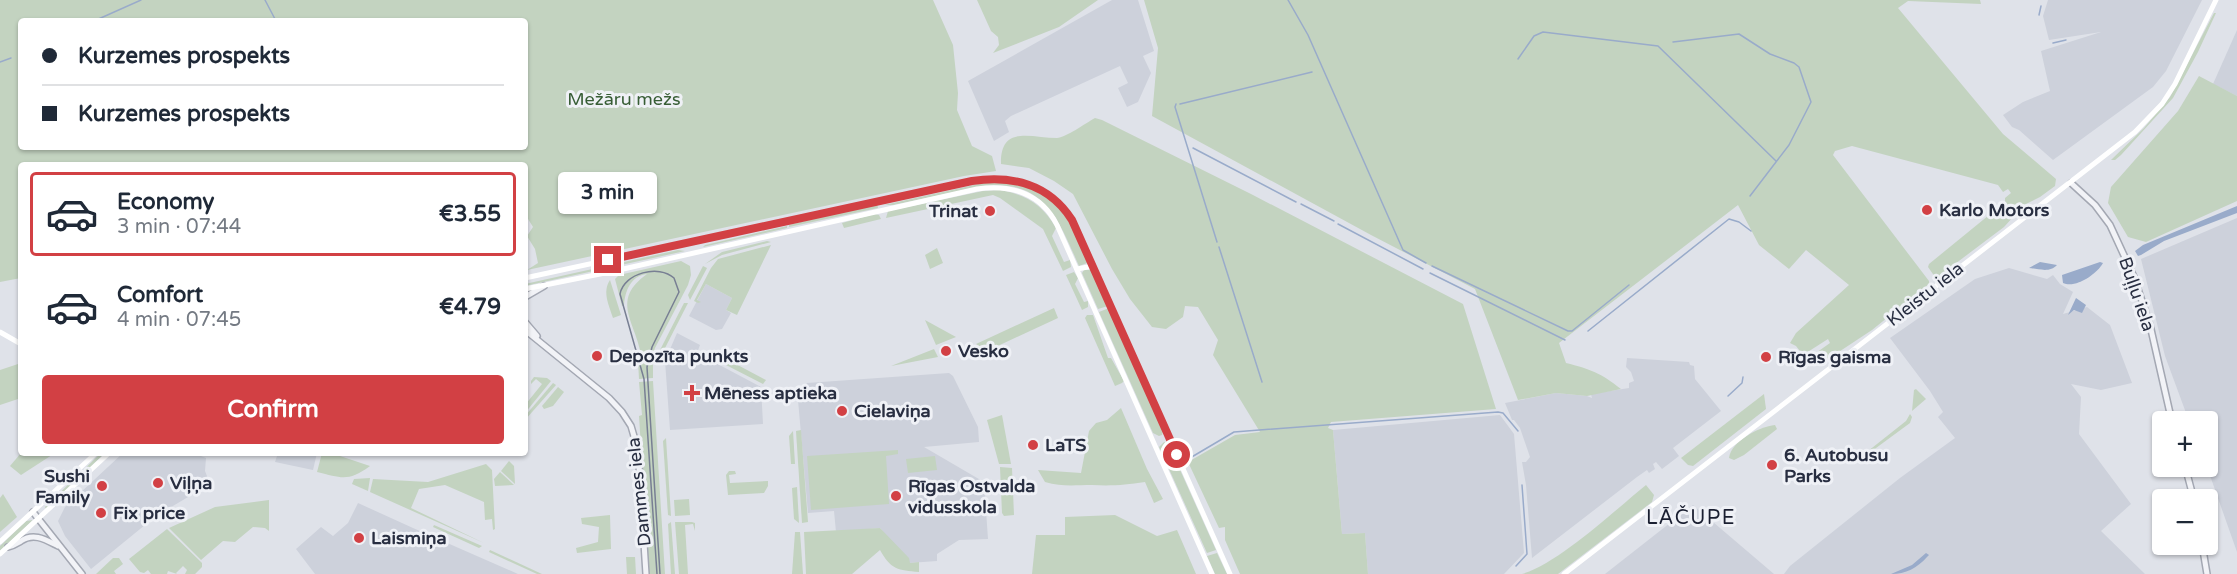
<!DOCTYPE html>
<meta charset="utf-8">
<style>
body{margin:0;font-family:"Varela Round",sans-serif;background:#f6f6f7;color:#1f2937;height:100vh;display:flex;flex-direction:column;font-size:22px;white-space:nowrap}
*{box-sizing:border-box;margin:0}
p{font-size:20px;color:#747a83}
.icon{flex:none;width:33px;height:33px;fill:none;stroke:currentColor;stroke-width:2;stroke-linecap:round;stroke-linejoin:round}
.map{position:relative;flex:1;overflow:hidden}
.details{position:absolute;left:18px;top:162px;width:510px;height:294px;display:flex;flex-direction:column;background:#fff;border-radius:6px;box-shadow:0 2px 4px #0004}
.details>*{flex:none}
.guide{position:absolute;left:18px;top:18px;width:510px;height:132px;border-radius:6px;box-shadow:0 2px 4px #0004;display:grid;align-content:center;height:132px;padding:0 24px;background:#fff}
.fabs{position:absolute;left:2152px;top:411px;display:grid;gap:12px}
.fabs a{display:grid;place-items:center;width:66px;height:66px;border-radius:6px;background:#fff;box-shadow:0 2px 4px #0004;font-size:30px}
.end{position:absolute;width:27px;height:27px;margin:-14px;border:8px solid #d24044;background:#fff;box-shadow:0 0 0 3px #fff}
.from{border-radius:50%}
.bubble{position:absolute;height:42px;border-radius:6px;background:#fff;box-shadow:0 2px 4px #0004;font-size:20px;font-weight:800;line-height:42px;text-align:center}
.guide b{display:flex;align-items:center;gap:21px;height:57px;font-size:22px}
.guide b+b{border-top:2px solid #e0e1e3}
.guide i{width:15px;height:15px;background:#1f2937}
ul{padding:10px 0 0;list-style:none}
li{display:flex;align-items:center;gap:18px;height:84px;margin:0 12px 9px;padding:0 12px;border:3px solid transparent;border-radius:6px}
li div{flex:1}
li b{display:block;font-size:22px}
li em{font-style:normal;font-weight:800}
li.active{border-color:#d24044}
li>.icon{width:54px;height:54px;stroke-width:1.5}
.action{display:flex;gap:12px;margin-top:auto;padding:12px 24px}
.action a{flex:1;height:69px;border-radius:6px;background:#d24044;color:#fff;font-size:24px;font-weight:800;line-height:69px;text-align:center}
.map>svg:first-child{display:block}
.built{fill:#cdd1db}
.green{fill:#c3d3c0;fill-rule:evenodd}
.water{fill:#99abca}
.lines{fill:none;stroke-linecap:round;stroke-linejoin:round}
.stream{stroke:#99abca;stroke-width:1.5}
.tertiary-casing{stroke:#a4a8b3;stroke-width:8}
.tertiary{stroke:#f2f3f7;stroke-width:5}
.secondary{stroke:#fff;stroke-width:5}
.tram{stroke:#787f93;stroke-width:1.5}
.route{stroke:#d24044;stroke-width:8}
.poi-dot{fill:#d24044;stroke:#eff1f6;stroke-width:2}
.labels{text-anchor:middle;stroke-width:6;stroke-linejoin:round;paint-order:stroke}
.park-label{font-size:18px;fill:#375d35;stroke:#eff1f6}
.poi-label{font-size:18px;font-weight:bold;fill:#282e41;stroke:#eff1f6;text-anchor:start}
.street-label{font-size:18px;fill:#282e41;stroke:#eff1f6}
.neighbourhood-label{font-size:20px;letter-spacing:1.5px;fill:#1a1f31;stroke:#eff1f6}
</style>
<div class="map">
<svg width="2237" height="574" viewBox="0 0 2237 574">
<rect width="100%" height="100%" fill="#dfe2e9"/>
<g class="built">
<polygon points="1112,0 1138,0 1154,51 1143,56 1151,73 1138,102 1127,107 1118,88 1128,83 1120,66 1011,116 1005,121 1009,132 994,141 968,81"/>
<polygon points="2048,0 2202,0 2166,71 2153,87 2053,160 2019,130 2012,127 2003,115 2023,102 2050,91 2041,51 2101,32 2049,40 2043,16"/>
<polygon points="2237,30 2237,96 2213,84"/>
<polygon points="2237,218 2237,552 2207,467 2208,422 2189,421 2165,356 2141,259"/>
<polygon points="2009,268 2047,279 2053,275 2060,284 2073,292 2063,314 2087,307 2110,325 2132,383 2101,390 2071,384 2081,397 2079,434 2131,504 2101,531 2145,574 1784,574 1790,566 1900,478 1955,438 1938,417 1943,412 1930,391 1890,338 1975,279"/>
<polygon points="706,284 732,298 726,310 731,313 722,329 716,330 689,316"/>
<polygon points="677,333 700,345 697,353 761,387 763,424 670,430 665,361"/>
<polygon points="1627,358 1689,362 1690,365 1694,366 1695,379 1721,411 1673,448 1679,456 1662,469 1656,462 1653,464 1655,469 1649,473 1647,470 1637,477 1532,558 1526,485 1522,462 1526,462 1530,457 1520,428 1514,420 1512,420 1505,403 1556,393 1587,396 1592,398 1591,394 1629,388 1629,383 1634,381 1631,372 1626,367"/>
<polygon points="949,373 953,376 978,427 979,442 924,447 984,482 988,539 959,540 937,554 937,561 909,563 880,528 836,532 834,511 808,513 798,400 807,383"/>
<polygon points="1500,415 1514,434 1524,553 1504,574 1368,574 1365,533 1342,534 1333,430"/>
<polygon points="123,453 193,453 206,458 205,471 210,484 156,516 91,569 65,536 58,521 65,507"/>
<polygon points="278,453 317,453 313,470 275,462"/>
<polygon points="358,503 413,528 518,574 315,574 296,549 321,527 333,536 348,523"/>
<polygon points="1693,505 1774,574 1605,574"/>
</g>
<g class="green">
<path d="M 0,0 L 933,0 L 953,45 L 958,93 L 957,110 L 972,146 L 992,156 L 996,171 L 964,176 L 527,270 L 538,263 L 535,249 L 527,236 L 533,227 L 525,214 L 525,165 L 21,165 L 21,278 L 0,282 ZM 21,21 L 525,21 L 525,147 L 21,147 Z"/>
<polygon points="977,0 1098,0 1059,27 993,53 999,45 998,37 991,31"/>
<path d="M 1144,0 L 1980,0 L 1981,4 L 1908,1 L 1898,8 L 2003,134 L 2056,179 L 2055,186 L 2040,197 L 2024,205 L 2004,227 L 1939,276 L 1935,277 L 1928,267 L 1929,264 L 2005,202 L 2005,198 L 2011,193 L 2008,189 L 2003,192 L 1998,185 L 1852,146 L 1835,151 L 1833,155 L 1929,281 L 1929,284 L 1872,330 L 1819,365 L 1813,355 L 1830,343 L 1828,339 L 1803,355 L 1796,346 L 1790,343 L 1796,333 L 1849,285 L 1806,250 L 1789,269 L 1759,245 L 1738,205 L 1559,343 L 1566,363 C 1590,369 1601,373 1621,389 L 1587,396 L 1556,393 L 1518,400 L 1475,289 L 1371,235 L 1152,116 L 1158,48 Z"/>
<polygon points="2214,13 2216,13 2198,52 2173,98 2121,155 2115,160 2111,160 2144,128 2170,97"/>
<polygon points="2199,76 2237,96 2237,201 2146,242 2128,237 2108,203 2111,187 2178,111"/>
<path d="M 1095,118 L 1102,120 L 1251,194 L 1463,304 L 1496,409 L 1331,422 L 1328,428 L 1333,430 L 1342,534 L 1365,533 L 1368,574 L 1240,574 L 1225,540 L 1225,527 L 1219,528 L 1188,462 L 1235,435 L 1260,432 L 1213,355 L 1218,340 L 1198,307 L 1185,306 L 1183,317 L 1166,329 L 1152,327 L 1130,299 L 1112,269 L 1073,194 L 1054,181 L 1029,168 L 1001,164 C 1000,124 1032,138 1057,138 C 1065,138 1086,123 1095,118 Z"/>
<path d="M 992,181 C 1034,182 1060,198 1077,237 C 1081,245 1086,255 1087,263 L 1079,266 C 1058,219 1045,179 983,186 L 893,205 L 884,205 Z"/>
<path d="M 1000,190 C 1026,195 1042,204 1056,228 L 1052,236 L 1064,262 L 1070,260 L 1071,267 L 1063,271 L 1043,229 L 1000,198 L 993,195 L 886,218 L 888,211 L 893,210 L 983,191 Z"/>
<polygon points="877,204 878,208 789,227 789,225 801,222"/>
<polygon points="875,214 879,215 881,219 844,228 842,223"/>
<polygon points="787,226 787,228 703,247 705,245"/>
<polygon points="767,241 771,242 722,255 705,264 722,252"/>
<polygon points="771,245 737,315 726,310 732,298 706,284 697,300 701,302 698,303 694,301 711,268 718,259"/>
<polygon points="937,248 943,263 930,269 925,255"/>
<polygon points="678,250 685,251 525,286 525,284"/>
<path d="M 681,261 L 690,266 L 691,275 L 688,285 L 655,348 L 653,354 L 653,378 L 639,379 L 638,361 L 641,360 L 641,354 C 634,319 611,300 647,274 C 631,276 625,290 624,306 L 622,306 L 615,279 L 619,275 Z"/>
<polygon points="703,266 707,268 690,300 688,295"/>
<polygon points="1084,270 1091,270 1108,306 1098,309 1082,273"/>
<polygon points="1074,272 1078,278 1075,284 1084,302 1088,301 1088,307 1082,310 1066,275"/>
<path d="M 610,280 L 621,315 L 613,318 C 609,305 602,292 610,280 Z"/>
<polygon points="684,303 688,303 664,350 660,350"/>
<polygon points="1054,308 1058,318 987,351 976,344"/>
<polygon points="1109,308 1163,431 1162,435 1159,436 1153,433 1099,312"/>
<polygon points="1087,315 1093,315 1108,358 1111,358 1124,381 1122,383 1115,386 1085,318"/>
<polygon points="925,320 956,337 936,345"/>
<polygon points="934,349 938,357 891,366"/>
<polygon points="733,353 736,354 732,362 766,380 763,384 726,365"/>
<polygon points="21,363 21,398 0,405 0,370"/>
<polygon points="534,377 547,378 551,381 525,413 525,405 542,384 536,379 531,384 531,381"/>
<polygon points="653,381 665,574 649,574 639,416 642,415 639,382"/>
<polygon points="553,383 556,385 525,420 525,416"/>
<polygon points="558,387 564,392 553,406 544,409 542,406"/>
<polygon points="1916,389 1926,399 1912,411 1914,390"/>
<polygon points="1764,394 1766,409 1693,466 1688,465 1681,458"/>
<path d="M 1121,408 L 1147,469 L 1163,499 L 1154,503 L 1145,482 C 1125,485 1112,486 1092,485 C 1075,485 1062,487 1045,482 L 1038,470 L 1081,473 L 1089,431 L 1096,423 L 1107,420 Z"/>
<polygon points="1910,414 1912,417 1910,423 1857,462 1853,463 1906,421"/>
<polygon points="1002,415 1011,464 999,464 987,420"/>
<path d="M 1775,425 L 1777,429 L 1744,455 L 1734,460 L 1729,458 C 1731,441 1759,427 1775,425 Z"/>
<polygon points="801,430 808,522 802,523 796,431"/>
<polygon points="793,431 795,464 791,464 789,436"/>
<polygon points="666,438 671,516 668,515 663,441"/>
<polygon points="1164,442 1168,443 1216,550 1207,553 1159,447"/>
<polygon points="898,450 898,454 886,456 889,504 811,510 807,456"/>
<polygon points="21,453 55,453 21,475 10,466"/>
<polygon points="101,453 105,453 46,509 45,507"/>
<path d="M 322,453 L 331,453 L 370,466 C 348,482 342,478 317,472 Z"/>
<polygon points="935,456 937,470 908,473 906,459"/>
<polygon points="509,461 514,466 515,484 501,471"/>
<polygon points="486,464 492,470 495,529 493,530 492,519 485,520 484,502 445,485 419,489 411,508 484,543 370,492 373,479 428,482"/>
<polygon points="1000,467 1012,468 1014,515 1004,516 1002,513"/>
<polygon points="729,471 735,471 736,474 729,475 730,483 768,481 768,486 764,493 728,495 726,475"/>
<polygon points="500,472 514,485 495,486 494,479"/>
<polygon points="370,478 368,491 352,484 354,479"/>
<path d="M 1646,485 L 1654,495 L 1652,502 L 1558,574 L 1522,574 C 1559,563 1614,511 1646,485 Z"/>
<polygon points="797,487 799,523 794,519 792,488"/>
<polygon points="3,494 17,517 0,532 0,498"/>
<polygon points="689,499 690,515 675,516 674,500"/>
<polygon points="269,500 269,531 265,528 253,527 235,542 223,541 201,560 169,528 215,507"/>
<polygon points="610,515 611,549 577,553 576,548 598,542 599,527 582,524 581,518"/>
<polygon points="1115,515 1157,536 1177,530 1196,574 1032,574 1036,535 1065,535 1065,517"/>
<polygon points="33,520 0,551 0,546 26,521"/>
<polygon points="671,522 675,574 671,574 668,524"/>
<polygon points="675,522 692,522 695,523 695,531 693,524 685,525 688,574 679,574"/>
<polygon points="434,525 482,546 479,548 433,527"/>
<path d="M 880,528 L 909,558 L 910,563 L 919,562 L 919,572 C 898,570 891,570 880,550 L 852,574 L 806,574 L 804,532 Z"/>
<polygon points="167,529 202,563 202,567 195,574 185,574 187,570 183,566 176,573 177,574 168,571 167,574 151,574 148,570 144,573 140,572 129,559"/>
<polygon points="795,532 800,532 803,574 792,574"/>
<polygon points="490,550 542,574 537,574 489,552"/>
<polygon points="1217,553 1227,574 1215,574 1207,556"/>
<polygon points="626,557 635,557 636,574 627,574"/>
<polygon points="113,558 119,558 123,564 114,571 116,574 96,574"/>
</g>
<g class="water">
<polygon points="2237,206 2237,213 2164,241 2141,255 2138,256 2135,251 2143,245"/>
<path d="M 2040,262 L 2057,265 C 2050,273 2039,269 2029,268 Z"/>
<path d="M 2100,262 L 2103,263 C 2097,274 2075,289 2063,283 L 2062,275 Z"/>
<polygon points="2076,298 2086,305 2082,313 2074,310 2068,315"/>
<path d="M 1926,553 L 1929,555 L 1927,557 C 1917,568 1906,574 1891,574 L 1912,565 Z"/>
</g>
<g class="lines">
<g class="stream">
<polyline points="265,0 276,21"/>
<polyline points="1288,0 1308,35 1403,250 1426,263"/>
<polyline points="2039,15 2041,6"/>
<polyline points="94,21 141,0"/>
<polyline points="1673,42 1739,34 1770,54 1794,63 1799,67 1811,102 1789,145 1750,196"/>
<polyline points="2053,43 2066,40"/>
<polyline points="19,54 21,53"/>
<polyline points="1518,59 1534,36 1543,32 1658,46 1776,161"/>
<polyline points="0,62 11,58"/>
<polyline points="1176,104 1175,107 1217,242"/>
<polyline points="1180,104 1312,72"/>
<polyline points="1193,148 1296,202"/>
<polyline points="1301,204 1334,221"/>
<polyline points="1338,224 1423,269"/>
<polyline points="1219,247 1262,382"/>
<polyline points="1432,266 1568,331 1572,331 1629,285"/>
<polyline points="1430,273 1565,340"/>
<polyline points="1588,331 1729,219 1739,222 1751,231"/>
<polyline points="1728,396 1742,383 1743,377"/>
<polyline points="1190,458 1234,432 1498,412 1503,413 1518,431"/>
<polyline points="1516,566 1527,554 1522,485"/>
</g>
<defs>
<g id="tertiary">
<polyline points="2071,183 2095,205 2110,225 2134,277 2150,325 2172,422"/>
<polyline points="525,297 544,286"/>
<polyline points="525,322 537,336"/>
<polyline points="525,330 609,398 622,412 631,426 638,450 646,574"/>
<polyline points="2185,466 2194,500"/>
<polyline points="33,512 82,574"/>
<polyline points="2202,544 2207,574"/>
<path d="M 8,547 C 14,546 16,544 21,541 C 34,532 46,540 58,546"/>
</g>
</defs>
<use href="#tertiary" class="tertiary-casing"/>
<use href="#tertiary" class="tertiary"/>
<g class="secondary">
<polyline points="1077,269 1093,266"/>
<path d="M 525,278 L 972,181 C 1012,174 1049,184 1072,220 L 1230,574"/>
<path d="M 525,289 L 610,272 L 977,189 C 1010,184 1041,193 1057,225 L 1212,574"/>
<polyline points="0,332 21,344"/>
<polyline points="0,542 96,453"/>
<polyline points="0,554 109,453"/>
<polyline points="1564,574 2135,132 2162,104 2175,84 2216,0"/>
</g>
<path class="tram" d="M 657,574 L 644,379 L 620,294 C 624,273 659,264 674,278 L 679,292 L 652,347 L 647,367 L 660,574"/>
</g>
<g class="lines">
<path class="route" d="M 608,260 L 972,181 C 1012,175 1049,184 1072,220 L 1177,455"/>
</g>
<g class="poi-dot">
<circle cx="1927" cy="210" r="6"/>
<circle cx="990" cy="211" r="6"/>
<circle cx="946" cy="351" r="6"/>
<circle cx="597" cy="356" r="6"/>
<circle cx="1766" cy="357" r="6"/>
<path d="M689 384h6v6h6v6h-6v6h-6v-6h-6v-6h6z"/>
<circle cx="842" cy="411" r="6"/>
<circle cx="1033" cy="445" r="6"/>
<circle cx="1772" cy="465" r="6"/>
<circle cx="158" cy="483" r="6"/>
<circle cx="102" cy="486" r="6"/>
<circle cx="896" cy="496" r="6"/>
<circle cx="101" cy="513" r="6"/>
<circle cx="359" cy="538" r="6"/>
</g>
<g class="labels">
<g class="park-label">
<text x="624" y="105">Mežāru mežs</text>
</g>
<g class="poi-label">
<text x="1939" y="216">Karlo Motors</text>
<text x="978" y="217" text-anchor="end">Trinat</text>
<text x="958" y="357">Vesko</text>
<text x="609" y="362">Depozīta punkts</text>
<text x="1778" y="363">Rīgas gaisma</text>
<text x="704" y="399">Mēness aptieka</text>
<text x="854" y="417">Cielaviņa</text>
<text x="1045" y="451">LaTS</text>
<text x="1784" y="461">6. Autobusu<tspan x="1784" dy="21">Parks</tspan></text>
<text x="90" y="482" text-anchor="end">Sushi<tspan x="90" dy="21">Family</tspan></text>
<text x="170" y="489">Viļņa</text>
<text x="908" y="492">Rīgas Ostvalda<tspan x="908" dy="21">vidusskola</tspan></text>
<text x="113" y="519">Fix price</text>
<text x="371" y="544">Laismiņa</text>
</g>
<g class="street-label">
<text transform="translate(1925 294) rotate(-38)" y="6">Kleistu iela</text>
<text transform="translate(2137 294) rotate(71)" y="6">Buļļu iela</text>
<text transform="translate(639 492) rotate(-96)" y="6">Dammes iela</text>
</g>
<g class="neighbourhood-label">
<text x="1691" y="524">LĀČUPE</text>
</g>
</g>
</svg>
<div class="fabs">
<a>+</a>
<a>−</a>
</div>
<i class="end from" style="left:1177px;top:455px"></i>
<i class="end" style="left:608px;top:260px"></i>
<div class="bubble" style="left:558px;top:172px;width:99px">3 min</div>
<div class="guide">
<b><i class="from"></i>Kurzemes prospekts</b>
<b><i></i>Kurzemes prospekts</b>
</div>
<section class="details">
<ul>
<li class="active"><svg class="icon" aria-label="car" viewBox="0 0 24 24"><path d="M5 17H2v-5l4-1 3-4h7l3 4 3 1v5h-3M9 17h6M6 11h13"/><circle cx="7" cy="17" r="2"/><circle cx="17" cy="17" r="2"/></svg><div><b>Economy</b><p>3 min · 07:44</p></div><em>€3.55</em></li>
<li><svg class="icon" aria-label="car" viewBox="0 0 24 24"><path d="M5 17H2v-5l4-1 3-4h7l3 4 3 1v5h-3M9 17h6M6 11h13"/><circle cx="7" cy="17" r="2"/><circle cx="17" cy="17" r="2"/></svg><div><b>Comfort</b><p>4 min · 07:45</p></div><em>€4.79</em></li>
</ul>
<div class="action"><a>Confirm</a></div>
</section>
</div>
